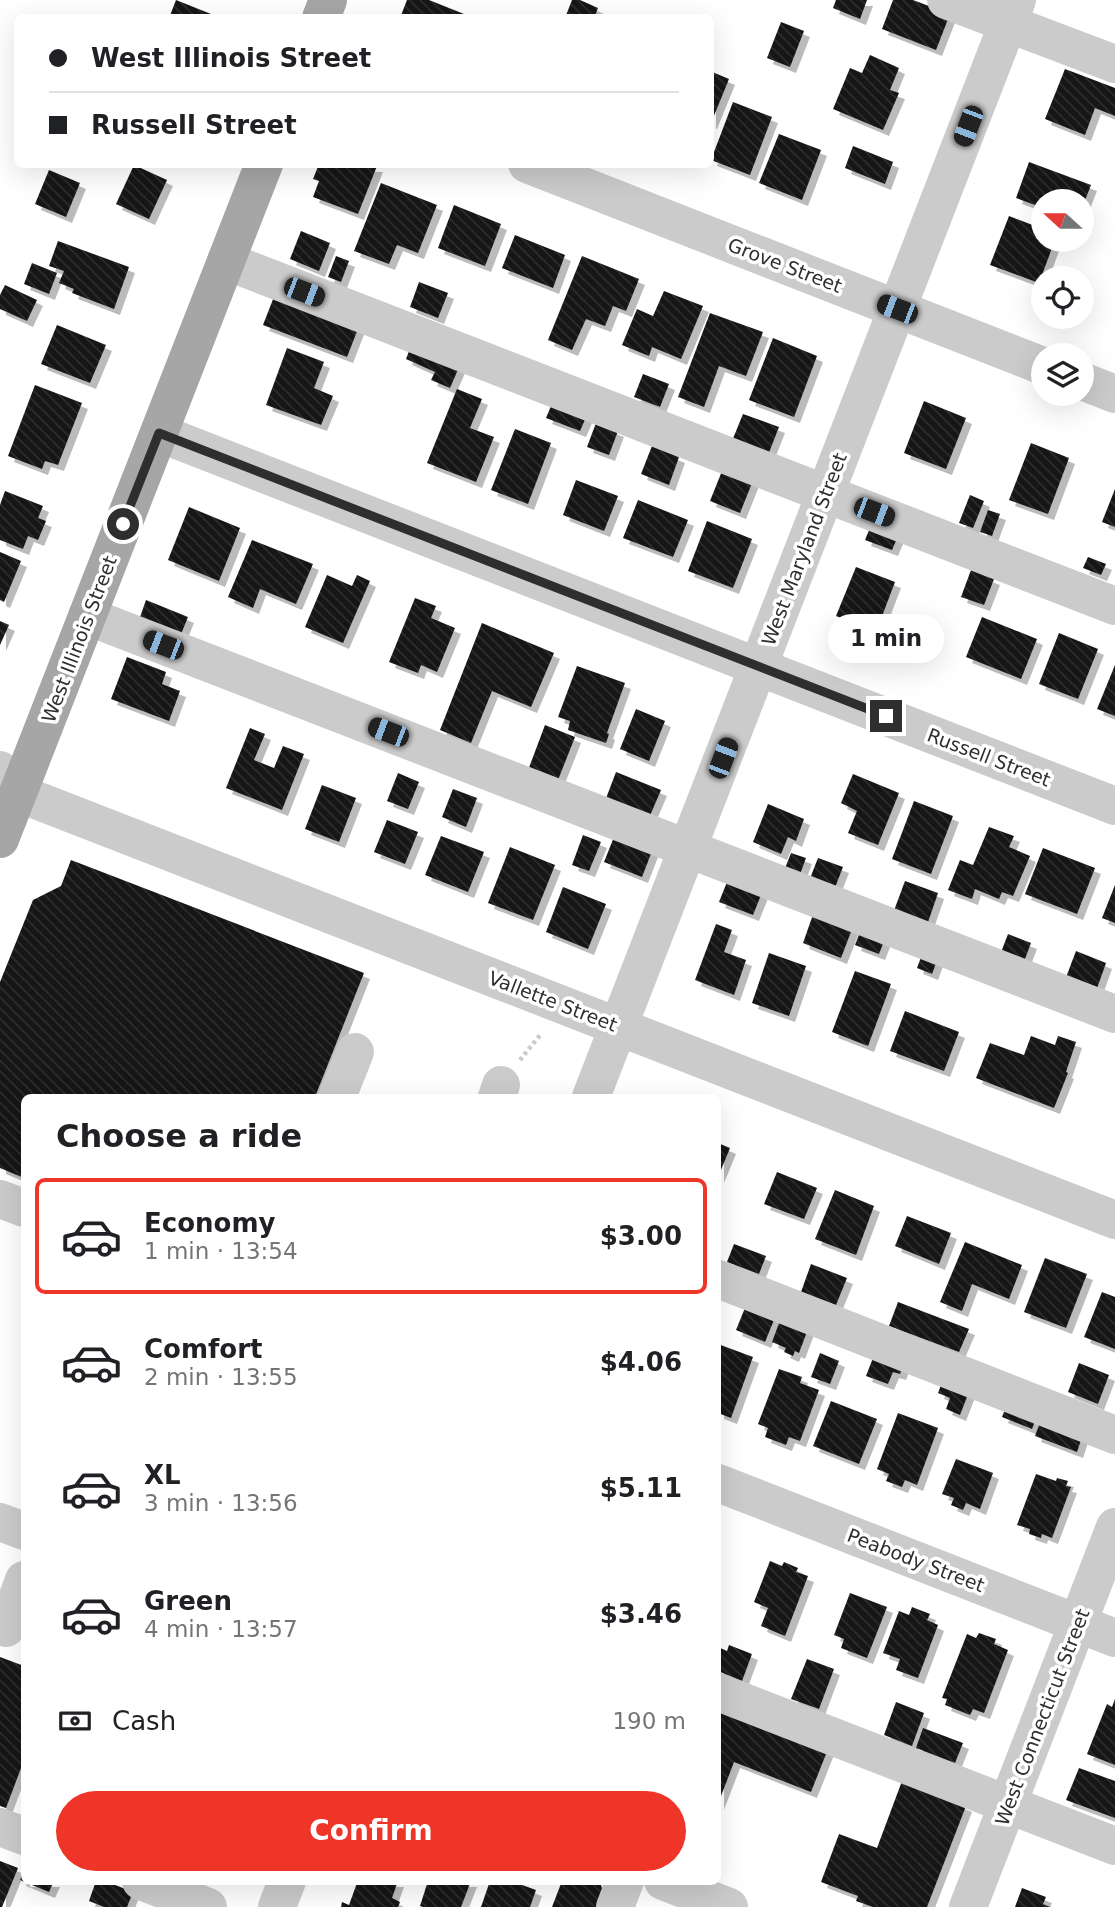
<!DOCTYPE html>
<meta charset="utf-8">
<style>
body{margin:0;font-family:"DejaVu Sans",sans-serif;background:#f2f2f2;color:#202124;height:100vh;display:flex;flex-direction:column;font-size:26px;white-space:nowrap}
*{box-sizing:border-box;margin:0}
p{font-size:23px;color:#757577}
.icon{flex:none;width:38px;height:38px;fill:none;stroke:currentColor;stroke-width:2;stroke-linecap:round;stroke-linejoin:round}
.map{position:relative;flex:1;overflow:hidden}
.panel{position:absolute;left:21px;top:1094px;width:700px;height:791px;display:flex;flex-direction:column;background:#fff;border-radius:10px;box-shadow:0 7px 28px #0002}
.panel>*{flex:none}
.hud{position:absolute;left:14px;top:14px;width:700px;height:154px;border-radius:10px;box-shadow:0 7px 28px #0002;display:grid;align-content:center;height:154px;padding:0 35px;background:#fff}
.needle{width:46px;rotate:291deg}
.buttons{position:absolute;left:1031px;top:189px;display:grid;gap:14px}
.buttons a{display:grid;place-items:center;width:63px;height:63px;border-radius:50%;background:#fff;box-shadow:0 7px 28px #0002;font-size:35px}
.end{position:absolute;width:32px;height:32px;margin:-16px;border:9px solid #2e2e2e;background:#fff;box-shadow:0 0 0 4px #fff}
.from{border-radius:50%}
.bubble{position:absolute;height:49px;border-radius:24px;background:#fff;box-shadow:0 7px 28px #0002;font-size:23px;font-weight:700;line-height:49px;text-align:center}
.car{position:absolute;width:21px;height:42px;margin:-21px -10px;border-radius:9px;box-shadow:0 0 5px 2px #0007;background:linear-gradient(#222 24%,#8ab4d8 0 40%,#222 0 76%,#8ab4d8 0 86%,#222 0)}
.hud b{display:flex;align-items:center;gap:24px;height:66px;font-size:26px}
.hud b+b{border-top:2px solid #e0e0e0}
.hud i{width:18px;height:18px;background:#202124}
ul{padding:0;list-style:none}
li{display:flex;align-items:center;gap:21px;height:116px;margin:0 14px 10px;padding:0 21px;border:4px solid transparent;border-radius:10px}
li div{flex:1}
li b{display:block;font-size:26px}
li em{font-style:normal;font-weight:700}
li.on{border-color:#ef3527}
li>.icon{width:63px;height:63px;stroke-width:1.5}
h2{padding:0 35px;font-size:32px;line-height:84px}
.pay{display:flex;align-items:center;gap:18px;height:77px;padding:0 35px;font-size:26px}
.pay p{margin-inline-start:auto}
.primary-button{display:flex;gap:14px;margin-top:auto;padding:14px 35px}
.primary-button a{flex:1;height:80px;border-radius:42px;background:#ef3527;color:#fff;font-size:28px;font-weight:700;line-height:80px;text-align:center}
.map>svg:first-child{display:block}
.building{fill:url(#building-back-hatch);filter:url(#shadow)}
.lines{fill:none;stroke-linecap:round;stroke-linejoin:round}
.path{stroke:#cbcbcb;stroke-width:4.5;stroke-dasharray:3.5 3.5;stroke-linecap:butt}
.minor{stroke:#cbcbcb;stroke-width:38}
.major{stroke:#a6a6a6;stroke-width:38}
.route{stroke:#2e2e2e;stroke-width:9}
.labels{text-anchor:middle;stroke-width:7;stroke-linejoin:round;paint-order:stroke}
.street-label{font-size:19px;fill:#2e2e2e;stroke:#fff}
</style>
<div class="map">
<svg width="1115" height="1907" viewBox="0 0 1115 1907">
<defs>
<pattern id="building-back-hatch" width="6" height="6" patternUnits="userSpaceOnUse" patternTransform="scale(1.75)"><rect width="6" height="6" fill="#151515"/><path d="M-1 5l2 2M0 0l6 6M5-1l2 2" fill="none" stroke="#2f2f2f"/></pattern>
<filter id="shadow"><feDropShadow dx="6" dy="6" stdDeviation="0" flood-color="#0004"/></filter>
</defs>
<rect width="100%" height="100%" fill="#fff"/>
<g class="building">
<polygon points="176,0 221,18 169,18"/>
<polygon points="407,0 429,0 474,18 400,18"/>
<polygon points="572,0 580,0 598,8 594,18 565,18"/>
<polygon points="836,0 867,0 860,19 833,8"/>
<polygon points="893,0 913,0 950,14 936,50 882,29"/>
<polygon points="781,22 804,31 790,67 767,58"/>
<polygon points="870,55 899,68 890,90 899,93 883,130 833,109 850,68 862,73"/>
<polygon points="1065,69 1115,88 1115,116 1095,108 1085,135 1045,119"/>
<polygon points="710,71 729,79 711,123 710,123"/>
<polygon points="733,102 772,117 750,175 711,160"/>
<polygon points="779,134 821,150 802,200 759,183"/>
<polygon points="853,146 893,162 885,184 845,168"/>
<polygon points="1029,162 1091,185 1082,208 1082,201 1043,201 1043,208 1016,198"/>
<polygon points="319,164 377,166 358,214 313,197 319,181 313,179"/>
<polygon points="134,165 167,180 149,219 116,204"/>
<polygon points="49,170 80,183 66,217 35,204"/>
<polygon points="381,183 437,205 418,253 397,245 389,264 354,251"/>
<polygon points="454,205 501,224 485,266 438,248"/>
<polygon points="1009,216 1043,229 1043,240 1055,240 1039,283 990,265"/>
<polygon points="301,231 330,243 319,271 290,259"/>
<polygon points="515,235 565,255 553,288 502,268"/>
<polygon points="58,241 129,267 114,309 72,293 74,289 59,283 64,271 49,266"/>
<polygon points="336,256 349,261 341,282 328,277"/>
<polygon points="582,256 639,279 626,311 613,306 605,326 586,319 572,350 548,340"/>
<polygon points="32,263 57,273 49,294 24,284"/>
<polygon points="419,282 448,293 438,318 410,307"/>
<polygon points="5,285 37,300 27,321 0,309 0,295"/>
<polygon points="277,289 361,321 347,357 263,325"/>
<polygon points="664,291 703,306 681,359 652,347 649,356 622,345 637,309 653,316"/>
<polygon points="710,313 763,332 746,376 719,366 704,407 678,397"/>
<polygon points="57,325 106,345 90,383 41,364"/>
<polygon points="414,338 463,358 450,388 431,380 435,372 406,359"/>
<polygon points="773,338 817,356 794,417 749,400"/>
<polygon points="287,348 324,362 314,388 333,396 321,425 266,405"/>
<polygon points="643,374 669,384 660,407 634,397"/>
<polygon points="35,385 82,403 58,465 45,461 42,469 8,456"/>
<polygon points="457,389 482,399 470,428 494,437 476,482 427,463"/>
<polygon points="556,394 590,408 580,431 546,418"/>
<polygon points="924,401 966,418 946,469 904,453"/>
<polygon points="743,414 779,427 768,455 732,441"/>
<polygon points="596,423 618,431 609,455 587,447"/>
<polygon points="515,429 551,443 528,504 491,490"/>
<polygon points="1031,443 1069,458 1048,514 1009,500"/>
<polygon points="652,446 679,457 669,485 641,474"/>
<polygon points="726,461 756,473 740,513 710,501"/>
<polygon points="576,480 618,496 604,531 563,515"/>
<polygon points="1115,489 1115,527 1102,522"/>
<polygon points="5,491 43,506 38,518 46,521 38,540 28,536 23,549 0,540 0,505"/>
<polygon points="970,495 984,501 973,528 959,523"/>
<polygon points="638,500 688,520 673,557 623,538"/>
<polygon points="189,507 240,528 219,581 168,560"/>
<polygon points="988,510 1000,514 992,536 980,532"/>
<polygon points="874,518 901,529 892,550 865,540"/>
<polygon points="707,521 752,539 733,588 688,571"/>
<polygon points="252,540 313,564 296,604 260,589 253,608 228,597"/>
<polygon points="0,552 21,561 4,602 0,600"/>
<polygon points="1088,557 1106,564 1101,575 1083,568"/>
<polygon points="856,567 895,582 876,632 836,616"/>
<polygon points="971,570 994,579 984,605 961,597"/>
<polygon points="327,575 352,586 357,575 370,581 343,643 305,627"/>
<polygon points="415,598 436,606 431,618 455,628 437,672 421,665 418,673 389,662"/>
<polygon points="146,600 188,617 179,639 138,623"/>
<polygon points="982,617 1037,639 1021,679 966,657"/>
<polygon points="0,621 9,625 0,645"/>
<polygon points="482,623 554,653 531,707 492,691 471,743 440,730"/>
<polygon points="1059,633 1098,649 1078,699 1039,684"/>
<polygon points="127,657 166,672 162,684 180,691 169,721 111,699"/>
<polygon points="1115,665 1115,716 1097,709"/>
<polygon points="577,666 625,683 607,733 609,734 606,743 568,730 570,721 558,717"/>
<polygon points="636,709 665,721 649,761 620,749"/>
<polygon points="545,725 575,737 556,785 527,773"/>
<polygon points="250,728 265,734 254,760 274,768 283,746 304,754 282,810 226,788"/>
<polygon points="616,772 661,790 649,818 605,801"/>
<polygon points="398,773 419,782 408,809 387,801"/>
<polygon points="853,774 899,793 878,845 848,833 857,811 841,803"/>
<polygon points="322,785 356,798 339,842 305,829"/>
<polygon points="453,789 477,798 466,827 442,817"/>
<polygon points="914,801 953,816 931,874 892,859"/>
<polygon points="768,804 804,819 796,841 788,837 781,854 753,842"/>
<polygon points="387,820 418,832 405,864 374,852"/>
<polygon points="989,827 1014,836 1009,847 1030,856 1013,896 1002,892 999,899 975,889 972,899 948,890 960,860 973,865"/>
<polygon points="616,832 654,846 642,877 604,862"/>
<polygon points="583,835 601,842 589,871 572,865"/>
<polygon points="441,836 484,852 468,892 425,875"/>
<polygon points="510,847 555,865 533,920 488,903"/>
<polygon points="1043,848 1095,868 1077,914 1025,894"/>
<polygon points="791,853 806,858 799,877 784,871"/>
<polygon points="818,858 843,867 834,890 809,881"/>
<polygon points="71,860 364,973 315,1097 24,1097 24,1178 0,1168 0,982 33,900 61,886"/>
<polygon points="729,877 763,890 753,915 719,902"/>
<polygon points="905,881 938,893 926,928 892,916"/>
<polygon points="1115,885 1115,923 1102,918"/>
<polygon points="563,887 606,904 588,949 546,932"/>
<polygon points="815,909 854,924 841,958 803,943"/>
<polygon points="716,924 732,930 724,952 746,960 734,995 695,980"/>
<polygon points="862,927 886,936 879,954 855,945"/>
<polygon points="1008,934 1031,943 1023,964 1000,955"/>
<polygon points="1076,951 1106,963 1096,991 1065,980"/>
<polygon points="923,952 938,958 932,974 917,968"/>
<polygon points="769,953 806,966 789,1016 752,1003"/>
<polygon points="855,971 891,984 868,1046 832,1032"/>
<polygon points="905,1011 959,1032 944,1071 890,1051"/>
<polygon points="1031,1036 1055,1045 1058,1036 1076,1042 1066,1072 1068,1073 1054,1108 976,1078 990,1043 1024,1055"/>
<polygon points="718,1143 730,1148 718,1177"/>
<polygon points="777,1172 817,1188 804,1219 764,1204"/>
<polygon points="835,1190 874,1206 856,1255 815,1239"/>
<polygon points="907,1216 951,1233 939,1264 895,1246"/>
<polygon points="965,1242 1022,1265 1009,1299 972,1284 962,1311 940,1302"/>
<polygon points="734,1244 766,1256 759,1274 727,1262"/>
<polygon points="1045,1258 1087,1274 1066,1328 1024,1312"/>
<polygon points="811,1264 847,1278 836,1305 801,1292"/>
<polygon points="1102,1292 1115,1297 1115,1349 1084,1337"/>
<polygon points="749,1298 778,1310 765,1342 736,1330"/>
<polygon points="898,1302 969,1329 959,1352 889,1326"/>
<polygon points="784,1310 811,1321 799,1353 795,1351 793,1356 784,1352 786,1348 772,1342"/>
<polygon points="718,1344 753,1357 731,1418 718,1413"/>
<polygon points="878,1345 907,1356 900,1374 893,1372 888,1384 866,1376"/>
<polygon points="820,1353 839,1361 830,1384 811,1377"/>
<polygon points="1079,1363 1109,1375 1098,1404 1068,1392"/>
<polygon points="779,1369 802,1377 800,1383 819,1390 800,1441 789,1437 786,1445 765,1437 768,1428 758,1424"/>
<polygon points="945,1374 972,1384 960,1415 946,1409 950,1398 938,1393"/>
<polygon points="1009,1399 1039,1411 1032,1429 1002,1417"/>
<polygon points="831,1401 877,1419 859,1464 813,1446"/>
<polygon points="1044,1412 1085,1428 1077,1452 1035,1436"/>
<polygon points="898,1413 938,1428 917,1485 905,1480 902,1487 886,1481 889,1474 877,1469"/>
<polygon points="956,1459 993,1473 980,1509 966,1503 963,1510 951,1505 954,1498 942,1494"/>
<polygon points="1036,1474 1056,1481 1057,1478 1068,1481 1066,1486 1071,1487 1052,1538 1042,1534 1041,1538 1029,1534 1030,1529 1017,1525"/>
<polygon points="770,1561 782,1566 784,1562 798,1568 796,1572 808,1576 785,1636 761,1626 768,1608 754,1602"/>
<polygon points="850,1593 887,1607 867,1658 841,1648 844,1639 834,1635"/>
<polygon points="912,1607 930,1614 927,1620 938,1625 918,1678 896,1670 900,1659 883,1653 899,1611 909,1615"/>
<polygon points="979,1633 996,1639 994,1644 1008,1650 984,1713 973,1709 970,1715 945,1705 947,1699 942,1698 967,1634 976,1638"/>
<polygon points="729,1645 752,1654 742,1681 718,1671 718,1647 727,1651"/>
<polygon points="0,1657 24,1666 24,1760 6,1808 0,1806"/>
<polygon points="807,1659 834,1669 819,1709 791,1699"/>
<polygon points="1115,1699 1115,1765 1087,1754 1107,1704 1112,1707"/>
<polygon points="896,1702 924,1713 912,1746 884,1735"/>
<polygon points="718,1708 828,1749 811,1792 734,1762 718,1804"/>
<polygon points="923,1728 963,1743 955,1763 916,1748"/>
<polygon points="1079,1768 1115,1781 1115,1818 1066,1800"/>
<polygon points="902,1781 966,1806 927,1907 873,1907 856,1901 858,1896 821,1882 839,1834 877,1848"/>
<polygon points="0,1861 18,1868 2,1907 0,1907"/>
<polygon points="24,1870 24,1881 54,1881 49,1892 20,1880"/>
<polygon points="96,1881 105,1881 133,1892 127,1907 104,1907 89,1901"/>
<polygon points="361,1881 398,1881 392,1898 400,1902 398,1907 341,1907 342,1902 349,1905 357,1883 360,1884"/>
<polygon points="428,1881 471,1881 461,1907 423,1907 420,1906"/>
<polygon points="490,1881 523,1881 522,1885 536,1890 530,1907 481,1907"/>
<polygon points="562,1881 592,1881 601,1885 603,1892 597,1907 552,1907"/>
<polygon points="1022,1888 1046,1897 1043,1904 1050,1907 1015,1907"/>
</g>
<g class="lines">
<polyline class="path" points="520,1060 541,1034"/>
<g class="minor">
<polyline points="946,0 1115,64"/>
<polyline points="527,164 1043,366"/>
<polyline points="226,261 1115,606"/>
<polyline points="1082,381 1115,394"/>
<polyline points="159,433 1115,806"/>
<polyline points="87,616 1115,1014"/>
<polyline points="0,770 18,793 1115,1220"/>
<polyline points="337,1097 355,1052"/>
<polyline points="497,1097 501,1085"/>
<polyline points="591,1097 1017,0"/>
<polyline points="0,1199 24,1208"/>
<polyline points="718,1279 1115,1435"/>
<polyline points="718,1483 1115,1638"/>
<polyline points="0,1522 24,1531"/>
<polyline points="6,1628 24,1580"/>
<polyline points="718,1692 1115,1846"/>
<polyline points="0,1827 24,1836"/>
<polyline points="141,1881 208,1907"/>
<polyline points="663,1881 729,1907"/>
<polyline points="277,1907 287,1881"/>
<polyline points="615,1907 625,1881"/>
<polyline points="968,1907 1115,1527"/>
</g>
<g class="major">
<polyline points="321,18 328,0"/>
<polyline points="0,839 264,164"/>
</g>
</g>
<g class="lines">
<polyline class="route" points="123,524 159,433 886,716"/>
</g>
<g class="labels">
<g class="street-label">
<text transform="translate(785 265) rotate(21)" y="7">Grove Street</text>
<text transform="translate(804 549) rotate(-69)" y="7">West Maryland Street</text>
<text transform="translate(79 639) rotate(-69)" y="7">West Illinois Street</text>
<text transform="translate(989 757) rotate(21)" y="7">Russell Street</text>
<text transform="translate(553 1001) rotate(21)" y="7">Vallette Street</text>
<text transform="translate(916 1560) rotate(21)" y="7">Peabody Street</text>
<text transform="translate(1042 1717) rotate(-69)" y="7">West Connecticut Street</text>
</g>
</g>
</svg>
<div class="buttons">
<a><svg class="needle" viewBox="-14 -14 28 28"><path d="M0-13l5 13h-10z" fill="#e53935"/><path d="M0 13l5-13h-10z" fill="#757577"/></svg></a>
<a><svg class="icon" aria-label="locate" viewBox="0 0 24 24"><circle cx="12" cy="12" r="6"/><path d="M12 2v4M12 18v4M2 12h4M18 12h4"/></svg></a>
<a><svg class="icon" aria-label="layers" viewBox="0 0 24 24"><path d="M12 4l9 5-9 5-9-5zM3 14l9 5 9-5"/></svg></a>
</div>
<i class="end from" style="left:123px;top:524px"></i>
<i class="end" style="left:886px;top:716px"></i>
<div class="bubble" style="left:828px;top:614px;width:116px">1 min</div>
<i class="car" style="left:968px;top:126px;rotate:201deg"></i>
<i class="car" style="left:304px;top:292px;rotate:111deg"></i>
<i class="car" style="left:897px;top:309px;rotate:291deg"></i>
<i class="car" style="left:874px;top:512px;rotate:111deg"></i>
<i class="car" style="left:163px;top:645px;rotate:291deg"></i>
<i class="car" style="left:388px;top:732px;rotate:291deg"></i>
<i class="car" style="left:723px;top:758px;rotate:21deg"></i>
<div class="hud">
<b><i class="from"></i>West Illinois Street</b>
<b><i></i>Russell Street</b>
</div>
<section class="panel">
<h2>Choose a ride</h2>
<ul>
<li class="on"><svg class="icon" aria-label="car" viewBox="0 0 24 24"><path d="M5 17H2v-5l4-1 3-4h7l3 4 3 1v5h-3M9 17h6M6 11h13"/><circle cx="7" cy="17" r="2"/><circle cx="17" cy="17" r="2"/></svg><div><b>Economy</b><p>1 min · 13:54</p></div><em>$3.00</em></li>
<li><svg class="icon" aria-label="car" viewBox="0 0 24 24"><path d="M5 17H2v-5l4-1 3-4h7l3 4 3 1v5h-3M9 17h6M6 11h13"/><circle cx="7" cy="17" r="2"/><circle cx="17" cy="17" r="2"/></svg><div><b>Comfort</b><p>2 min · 13:55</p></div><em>$4.06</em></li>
<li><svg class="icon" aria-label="car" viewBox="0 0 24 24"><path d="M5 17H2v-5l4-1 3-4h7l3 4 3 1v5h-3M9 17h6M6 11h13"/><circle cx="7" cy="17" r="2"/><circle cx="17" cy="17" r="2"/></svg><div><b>XL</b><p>3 min · 13:56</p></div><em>$5.11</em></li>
<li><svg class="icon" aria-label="car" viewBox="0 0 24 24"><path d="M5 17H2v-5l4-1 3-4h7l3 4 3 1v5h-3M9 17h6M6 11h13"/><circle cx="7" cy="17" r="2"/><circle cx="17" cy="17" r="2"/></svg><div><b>Green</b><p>4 min · 13:57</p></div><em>$3.46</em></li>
</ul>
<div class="pay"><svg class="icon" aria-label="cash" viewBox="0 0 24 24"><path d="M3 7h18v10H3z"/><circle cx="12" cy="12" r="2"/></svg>Cash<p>190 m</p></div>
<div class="primary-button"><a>Confirm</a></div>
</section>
</div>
